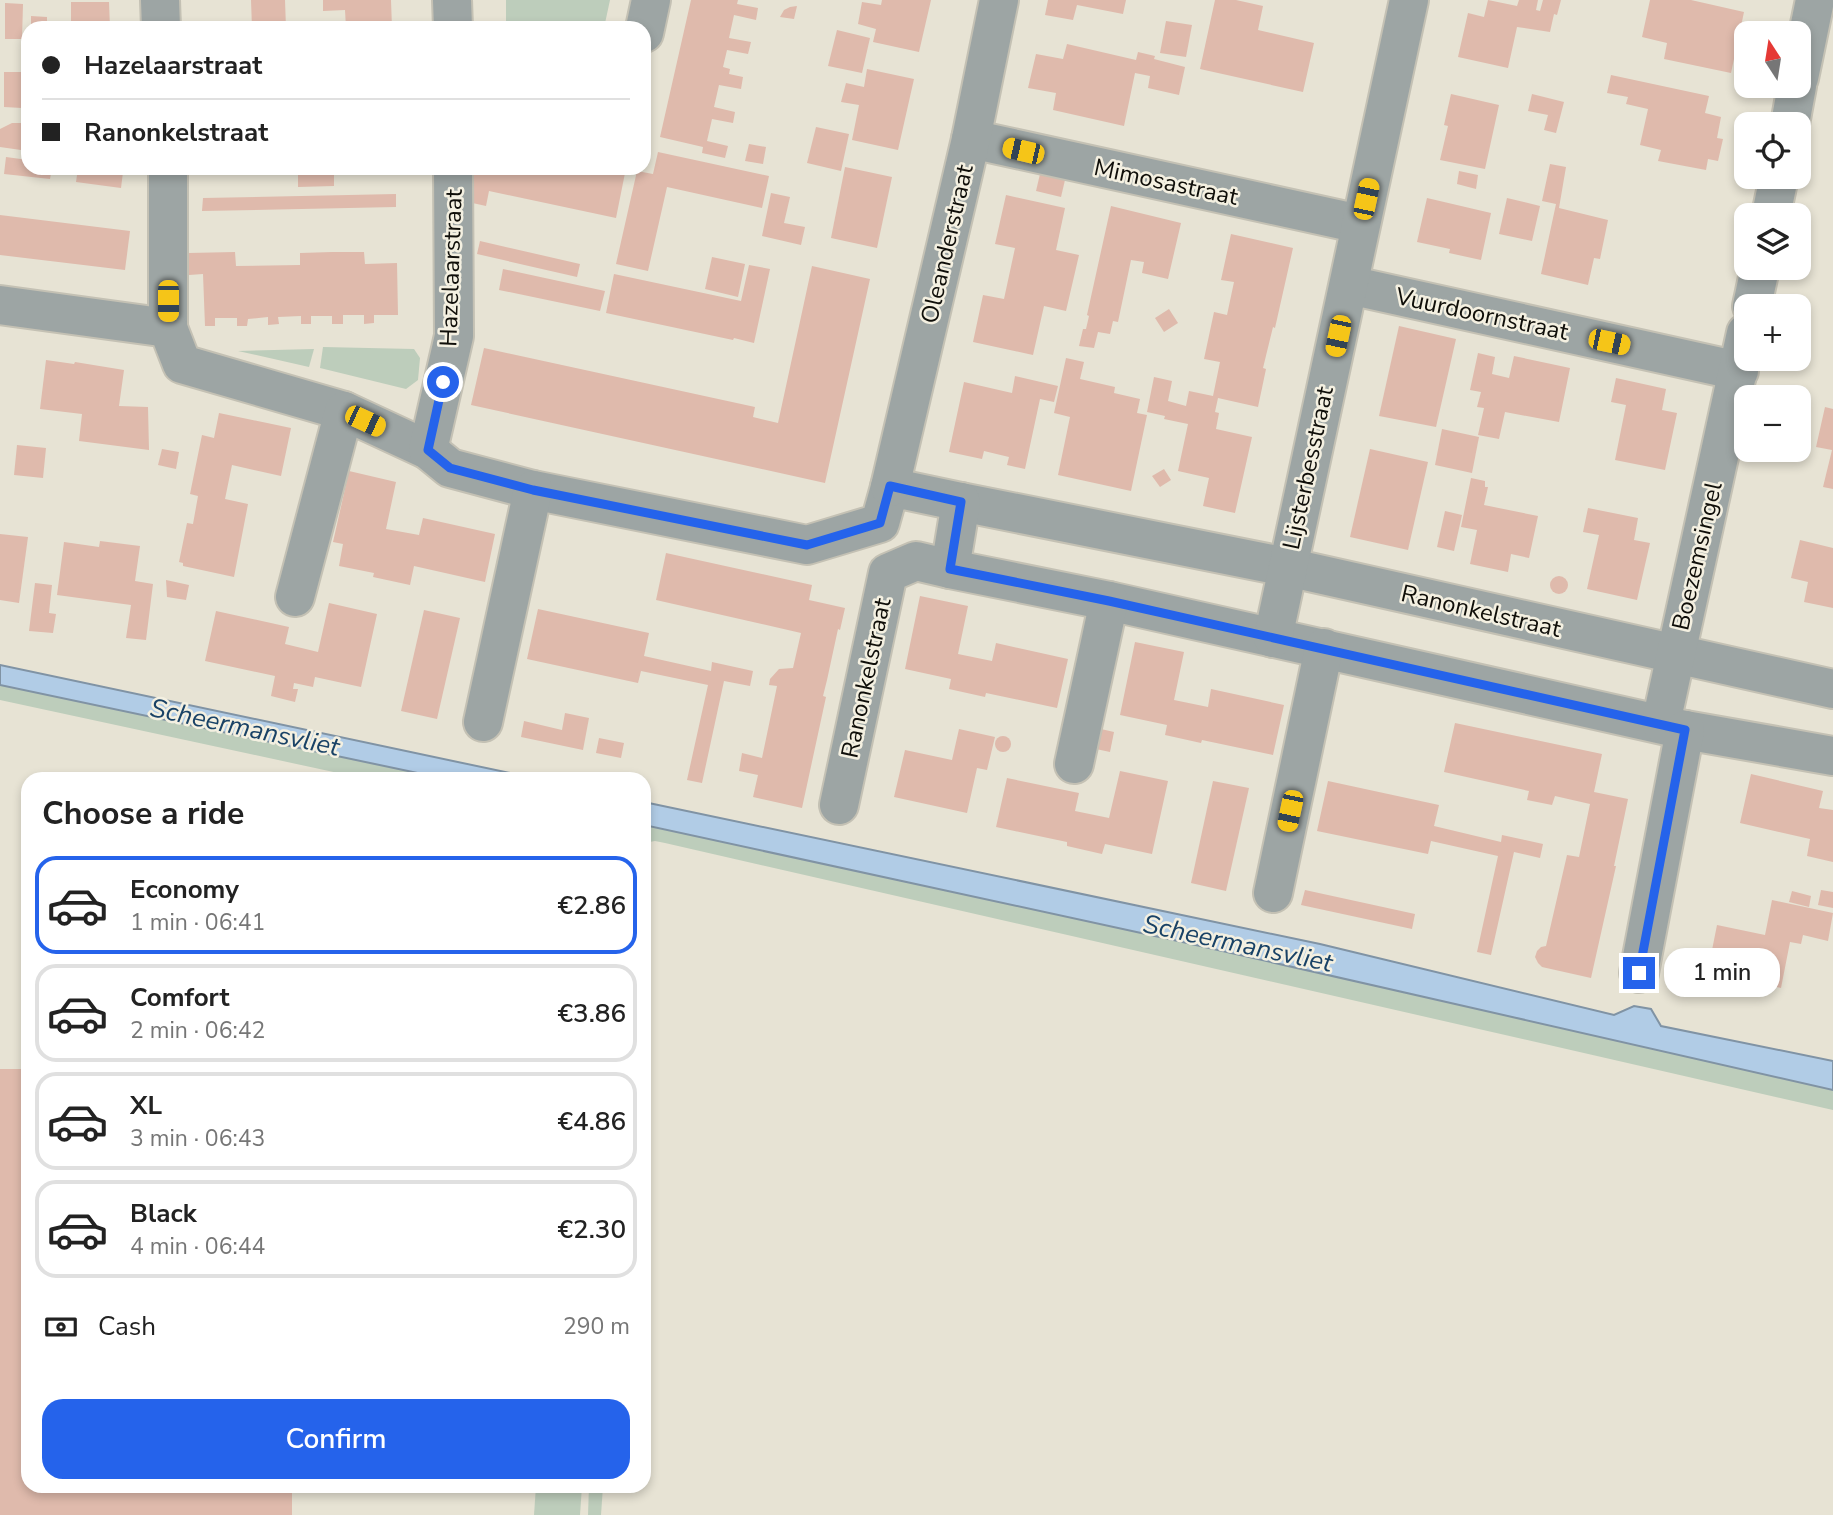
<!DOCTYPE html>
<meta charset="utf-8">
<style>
body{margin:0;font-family:"Nunito Sans",sans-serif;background:#f2f2f2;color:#222;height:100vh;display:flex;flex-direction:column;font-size:26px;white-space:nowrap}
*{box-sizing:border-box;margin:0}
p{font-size:23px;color:#767676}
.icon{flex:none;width:38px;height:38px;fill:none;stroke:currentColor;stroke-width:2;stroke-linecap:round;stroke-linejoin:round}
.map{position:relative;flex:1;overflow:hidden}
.panel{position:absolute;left:21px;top:772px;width:630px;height:721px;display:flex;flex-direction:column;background:#fff;border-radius:21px;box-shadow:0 4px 10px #0003}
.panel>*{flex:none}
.hud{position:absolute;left:21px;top:21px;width:630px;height:154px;border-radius:21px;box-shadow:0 4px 10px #0003;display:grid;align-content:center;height:154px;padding:0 21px;background:#fff}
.needle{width:46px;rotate:348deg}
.fabs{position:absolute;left:1734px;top:21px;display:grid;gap:14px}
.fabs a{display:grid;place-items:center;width:77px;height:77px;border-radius:14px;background:#fff;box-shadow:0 4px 10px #0003;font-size:35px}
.end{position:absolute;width:32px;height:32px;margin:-16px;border:9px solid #2563eb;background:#fff;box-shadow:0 0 0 4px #fff}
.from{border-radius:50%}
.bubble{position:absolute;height:49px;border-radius:21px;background:#fff;box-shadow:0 4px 10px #0003;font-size:23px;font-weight:600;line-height:49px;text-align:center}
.car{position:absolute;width:21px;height:42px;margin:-21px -10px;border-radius:9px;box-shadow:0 0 5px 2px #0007;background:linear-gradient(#f5c518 24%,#345 0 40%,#f5c518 0 76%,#345 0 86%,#f5c518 0)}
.hud b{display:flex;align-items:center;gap:24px;height:66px;font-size:26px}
.hud b+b{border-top:2px solid #e0e0e0}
.hud i{width:18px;height:18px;background:#222}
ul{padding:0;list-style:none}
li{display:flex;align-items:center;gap:21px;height:98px;margin:0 14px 10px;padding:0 7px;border:4px solid #e0e0e0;border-radius:21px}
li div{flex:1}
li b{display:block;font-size:26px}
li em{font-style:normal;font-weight:600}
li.current{border-color:#2563eb}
li>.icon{width:63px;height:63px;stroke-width:1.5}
h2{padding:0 21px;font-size:32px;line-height:84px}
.pay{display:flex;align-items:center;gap:18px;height:77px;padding:0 21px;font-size:26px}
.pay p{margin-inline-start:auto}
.action{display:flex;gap:14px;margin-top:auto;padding:14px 21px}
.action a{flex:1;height:80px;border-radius:21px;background:#2563eb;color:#fff;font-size:28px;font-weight:600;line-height:80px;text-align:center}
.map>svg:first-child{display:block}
.green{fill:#bdcdbb}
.water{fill:#b1cce6;stroke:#8093a4;stroke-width:2}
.building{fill:#dfbaac}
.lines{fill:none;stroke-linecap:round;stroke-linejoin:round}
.street-casing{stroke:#c4c1b4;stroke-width:42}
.street{stroke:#9da5a4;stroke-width:38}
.route{stroke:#2563eb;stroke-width:9}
.labels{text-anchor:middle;stroke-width:5;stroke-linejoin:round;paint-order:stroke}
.street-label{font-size:24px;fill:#0f0e09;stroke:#f4f0e1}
.water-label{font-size:26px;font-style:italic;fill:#194266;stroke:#f4f0e1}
</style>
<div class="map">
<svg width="1833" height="1515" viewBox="0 0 1833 1515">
<rect width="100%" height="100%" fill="#e7e3d4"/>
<g class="green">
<polygon points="506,0 610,0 604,28 506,28"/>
<polygon points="323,347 414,349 420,358 418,380 406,389 320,368"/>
<polygon points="314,349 309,367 238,351"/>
<polygon points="0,685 446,779 366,779 0,700"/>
<polygon points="644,825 1187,943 1833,1090 1833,1110 665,843 655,841 644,843"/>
<polygon points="536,1486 582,1486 580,1515 534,1515"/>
<polygon points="589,1486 603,1486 601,1515 588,1515"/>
</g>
<g class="water">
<polygon points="0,665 538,779 446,779 0,685"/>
<polygon points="644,802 1320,944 1614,1015 1634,1006 1651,1009 1661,1026 1833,1061 1833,1090 1187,943 644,825"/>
</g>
<g class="building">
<polygon points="251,0 285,0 286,28 252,28"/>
<polygon points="323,0 391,0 392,28 346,28 345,10 323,11"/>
<polygon points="691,0 738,0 737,4 758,8 756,20 734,15 729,38 751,42 748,54 727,50 723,67 730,69 729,74 743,77 741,89 719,85 714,107 735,112 733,123 712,119 707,141 728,146 725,158 702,153 703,147 660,137"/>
<polygon points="882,0 931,0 919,52 873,42 876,29 858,24 862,2 881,5"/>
<polygon points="1048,0 1126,0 1123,14 1077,5 1073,20 1045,15"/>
<polygon points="1215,0 1236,0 1263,6 1258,30 1314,43 1303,92 1200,69"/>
<polygon points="1488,0 1517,6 1519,0 1538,0 1536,10 1540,11 1543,0 1561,0 1557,15 1554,14 1550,32 1517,27 1508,68 1458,57 1468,13 1484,17"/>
<polygon points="1650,0 1691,0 1744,12 1731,73 1664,59 1667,43 1642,37"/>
<polygon points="71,2 109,2 110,28 71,28"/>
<polygon points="5,3 23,4 22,39 5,39"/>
<polygon points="797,6 794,19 780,17 784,10 790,7"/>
<polygon points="31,16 47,17 47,28 31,28"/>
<polygon points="1166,21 1192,25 1186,57 1160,53"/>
<polygon points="837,30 870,38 862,73 828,66"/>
<polygon points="1067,44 1136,60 1138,52 1155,56 1154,59 1185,67 1179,95 1148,88 1150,76 1135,73 1124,126 1053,110 1056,93 1028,88 1036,54 1063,59"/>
<polygon points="867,69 914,79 898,150 852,140 859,105 841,102 846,83 864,87"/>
<polygon points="4,72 22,72 22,108 4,107"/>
<polygon points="1611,75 1709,96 1705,113 1721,117 1717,138 1723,139 1718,161 1708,159 1706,170 1658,161 1661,150 1640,145 1648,109 1626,104 1628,97 1607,93"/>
<polygon points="1451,94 1499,105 1485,169 1440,160 1448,126 1444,125"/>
<polygon points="1532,94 1564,102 1556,133 1544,130 1548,115 1528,111"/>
<polygon points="12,123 22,123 21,150 0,147 0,129"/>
<polygon points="816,127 849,134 841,171 807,163"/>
<polygon points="749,144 766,147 763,164 745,161"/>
<polygon points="658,152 769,176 762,208 667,187 648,271 616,264 637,171 653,174"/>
<polygon points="6,157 28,160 28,168 52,168 50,179 4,174"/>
<polygon points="1550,164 1566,167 1559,208 1608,220 1600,259 1594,258 1588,285 1541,274 1556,204 1542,201"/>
<polygon points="845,167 892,177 877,248 831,238"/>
<polygon points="78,168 123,172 121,188 76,182"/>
<polygon points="298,168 334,168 334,186 298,187"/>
<polygon points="475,168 494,169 626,168 616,218 489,191 486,206 468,202"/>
<polygon points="1459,171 1478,175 1476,189 1457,184"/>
<polygon points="1040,174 1065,180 1061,197 1036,191"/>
<polygon points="771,193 790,197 784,223 805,227 801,245 762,236"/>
<polygon points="396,194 396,207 202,211 203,198"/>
<polygon points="1006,195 1065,208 1056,250 1079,255 1066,311 1044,306 1033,355 973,342 983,295 1004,299 1015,248 995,244"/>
<polygon points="1427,198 1491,213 1481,260 1449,253 1450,249 1417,242"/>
<polygon points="1507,198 1540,206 1532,241 1499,234"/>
<polygon points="1111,206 1181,223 1168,279 1142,273 1144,262 1131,260 1118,322 1113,321 1110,334 1098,332 1094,348 1079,346 1083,329 1086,329 1089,316 1087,315"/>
<polygon points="0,215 130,231 125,270 0,255"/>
<polygon points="1231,234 1293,248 1275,328 1273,327 1263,368 1266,369 1258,407 1218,398 1215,412 1219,413 1216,429 1252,437 1235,513 1203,506 1209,478 1178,471 1188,424 1164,419 1165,416 1147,412 1154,377 1172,381 1168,401 1186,406 1189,391 1213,396 1220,362 1204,359 1214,312 1227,315 1234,282 1221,280"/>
<polygon points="480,241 580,264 577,277 477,254"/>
<polygon points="235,252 236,266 300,265 300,253 332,252 364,252 365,264 397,263 398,315 374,315 374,323 364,324 364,315 343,315 343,324 332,324 332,316 311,316 311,324 301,324 301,316 278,317 279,324 268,325 268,317 248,319 247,326 237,326 237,318 215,318 215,326 205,326 203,274 189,275 188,253"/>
<polygon points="712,257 745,264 738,297 705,289"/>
<polygon points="749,265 770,269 754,343 734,338 733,340 606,313 614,274 741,301"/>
<polygon points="812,266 870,279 825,483 471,405 484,348 755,407 753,417 778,423"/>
<polygon points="503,269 605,291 600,311 499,290"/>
<polygon points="1169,309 1178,323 1164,332 1155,318"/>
<polygon points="1399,326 1456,339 1436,427 1379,416"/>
<polygon points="1478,353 1495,357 1492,374 1509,378 1514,356 1570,368 1559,422 1505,412 1499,439 1478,435 1484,408 1477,407 1481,392 1470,390"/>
<polygon points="1066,358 1084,362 1080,379 1115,387 1114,393 1140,399 1137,413 1147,415 1131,491 1058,475 1070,417 1054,413"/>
<polygon points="46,360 74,364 75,362 124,370 119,406 148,407 149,450 79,441 82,414 40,409"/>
<polygon points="1015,376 1058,386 1054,402 1040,399 1025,469 1007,465 1009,457 984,451 982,459 949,452 964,382 1012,393"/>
<polygon points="1616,378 1666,389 1662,410 1677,413 1665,470 1615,460 1626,405 1611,402"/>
<polygon points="1825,407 1833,409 1833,489 1823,487 1832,450 1816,447"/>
<polygon points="219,413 291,428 281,476 232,465 225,499 248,504 234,577 183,566 183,563 179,562 187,523 193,524 198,496 190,494 202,435 214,438"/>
<polygon points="1442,429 1479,437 1472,473 1435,465"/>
<polygon points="17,445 46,448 43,478 14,475"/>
<polygon points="162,449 179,452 176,469 158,465"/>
<polygon points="1370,449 1428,462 1408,550 1350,537"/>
<polygon points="1164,469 1171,480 1160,487 1152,476"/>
<polygon points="349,471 396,482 386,529 419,535 423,518 495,534 485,582 414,566 410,585 373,577 374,573 339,566 343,544 333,542"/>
<polygon points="1471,478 1485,481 1485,487 1488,487 1484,505 1538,516 1529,558 1511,554 1508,572 1470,564 1477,530 1461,527"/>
<polygon points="1588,508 1638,518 1634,540 1650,543 1637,600 1587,589 1599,535 1583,532"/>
<polygon points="1445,511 1462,515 1454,551 1437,547"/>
<polygon points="0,534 28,537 19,603 0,600"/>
<polygon points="1800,540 1833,548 1833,608 1804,602 1808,582 1791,578"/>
<polygon points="100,541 140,546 135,581 153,584 146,640 126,638 131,605 57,595 64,542 99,547"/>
<polygon points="666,553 812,585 809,600 845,608 840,630 838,629 827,680 823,696 826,697 802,808 753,797 758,775 739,771 742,753 762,758 777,686 769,685 770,679 779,669 793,668 801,633 656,600"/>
<circle cx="1559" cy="585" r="9"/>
<polygon points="166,580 189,585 186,600 167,597"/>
<polygon points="35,583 52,585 49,613 56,614 53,633 29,631"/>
<polygon points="920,596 968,606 958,654 992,661 996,643 1068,659 1057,708 986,693 985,697 949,689 951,679 905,669"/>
<polygon points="329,603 377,614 361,687 315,677 313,687 294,683 293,689 298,689 295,702 271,696 275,676 205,661 216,611 289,627 285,644 318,652"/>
<polygon points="538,609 649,633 644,656 711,671 712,662 753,671 750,686 724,681 702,783 687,780 708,685 641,671 638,683 527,659"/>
<polygon points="424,610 460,618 437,719 401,711"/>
<polygon points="1135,642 1184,652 1174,700 1208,707 1211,689 1284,705 1273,755 1202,740 1201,743 1165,735 1167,725 1120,715"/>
<polygon points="565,713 589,718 583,750 521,737 524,721 562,730"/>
<polygon points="1455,723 1602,754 1594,792 1628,799 1614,866 1616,866 1591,978 1542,967 1538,963 1535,957 1537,951 1541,947 1546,946 1567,855 1579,857 1590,804 1555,796 1552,805 1527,800 1529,791 1444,772"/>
<polygon points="959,729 995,737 987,770 977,768 967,813 894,797 905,750 952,760"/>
<polygon points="1101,729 1114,732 1110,752 1096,749"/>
<circle cx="1003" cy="744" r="8"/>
<polygon points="599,738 624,743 621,758 596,753"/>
<polygon points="1120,771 1168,781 1152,854 1105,844 1102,854 1067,846 1067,842 996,827 1007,778 1079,793 1075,811 1109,818"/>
<polygon points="1751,774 1823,791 1819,808 1833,810 1833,862 1807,856 1810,839 1740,823"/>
<polygon points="1213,781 1249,788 1226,891 1191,883"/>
<polygon points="1328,781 1439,805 1434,826 1501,842 1502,835 1543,844 1540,858 1514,852 1491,955 1477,952 1498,856 1431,841 1428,854 1317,831"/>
<polygon points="1305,890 1415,914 1412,929 1301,905"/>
<polygon points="1821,890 1833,892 1833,908 1818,905"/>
<polygon points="1792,891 1811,896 1809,907 1789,902"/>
<polygon points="1772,900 1833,913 1828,941 1803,935 1801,944 1790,942 1781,988 1738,979 1736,986 1706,980 1717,925 1765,935"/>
<polygon points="1688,967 1701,971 1699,980 1686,977"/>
<polygon points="0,1069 28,1069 28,1486 292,1486 292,1515 0,1515"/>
</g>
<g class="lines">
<defs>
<g id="street">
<polyline points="160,0 161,28"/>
<polyline points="452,0 453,28"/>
<polyline points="644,33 651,0"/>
<polyline points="1799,78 1815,0"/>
<polyline points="1790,124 1797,86"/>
<polyline points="971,139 1360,224"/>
<polyline points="168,168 168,328"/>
<polyline points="1771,215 1779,177"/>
<polyline points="1349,285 1739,371"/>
<polyline points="0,305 168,328 182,364 344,411 428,450 450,468 533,490 807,545 880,523 890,487 961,502 1287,567 1833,689"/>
<polyline points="1752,306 1760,268"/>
<polyline points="428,450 454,336 453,168"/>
<polyline points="890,487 971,139 999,0"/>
<polyline points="961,502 950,569 1109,601 1685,730 1833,756"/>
<polyline points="295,597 344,411"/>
<polyline points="1273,638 1409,0"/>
<polyline points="483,722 533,490"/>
<polyline points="1661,723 1746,333"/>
<polyline points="1074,764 1109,601"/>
<polyline points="839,805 888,573 916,561 950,569"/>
<polyline points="1273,893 1324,648"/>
<polyline points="1639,973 1685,730"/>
</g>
</defs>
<use href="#street" class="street-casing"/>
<use href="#street" class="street"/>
</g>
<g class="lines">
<polyline class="route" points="443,382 428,450 450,468 533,490 807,545 880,523 890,486 961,502 950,569 1109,601 1685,730 1639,973"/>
</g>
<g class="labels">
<g class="street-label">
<text transform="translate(1166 182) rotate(12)" y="8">Mimosastraat</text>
<text transform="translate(947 244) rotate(-77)" y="8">Oleanderstraat</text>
<text transform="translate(451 268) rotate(-88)" y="8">Hazelaarstraat</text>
<text transform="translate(1482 314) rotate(12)" y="8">Vuurdoornstraat</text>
<text transform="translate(1308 468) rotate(-78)" y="8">Lijsterbesstraat</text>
<text transform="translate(1697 556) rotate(-77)" y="8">Boezemsingel</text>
<text transform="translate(1481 611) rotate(13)" y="8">Ranonkelstraat</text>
<text transform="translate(866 678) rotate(-78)" y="8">Ranonkelstraat</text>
</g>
<g class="water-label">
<text transform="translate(245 727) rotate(12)" y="9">Scheermansvliet</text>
<text transform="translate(1238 943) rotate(12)" y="9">Scheermansvliet</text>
</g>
</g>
</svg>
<div class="fabs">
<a><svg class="needle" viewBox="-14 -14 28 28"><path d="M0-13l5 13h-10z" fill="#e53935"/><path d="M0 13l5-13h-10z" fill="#767676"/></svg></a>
<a><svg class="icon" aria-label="locate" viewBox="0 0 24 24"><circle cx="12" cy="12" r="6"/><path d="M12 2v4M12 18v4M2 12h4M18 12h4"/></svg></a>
<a><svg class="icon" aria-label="layers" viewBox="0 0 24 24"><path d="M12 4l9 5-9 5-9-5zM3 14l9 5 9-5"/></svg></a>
<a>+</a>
<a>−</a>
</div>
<i class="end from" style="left:443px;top:382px"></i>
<i class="end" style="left:1639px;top:973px"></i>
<div class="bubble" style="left:1664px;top:948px;width:116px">1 min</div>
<i class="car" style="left:1023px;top:151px;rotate:283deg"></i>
<i class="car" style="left:1366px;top:199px;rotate:12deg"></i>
<i class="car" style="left:168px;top:301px;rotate:180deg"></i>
<i class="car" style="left:1338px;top:336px;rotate:192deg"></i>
<i class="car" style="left:1609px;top:342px;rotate:102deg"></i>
<i class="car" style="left:365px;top:421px;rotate:115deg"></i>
<i class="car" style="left:1290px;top:811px;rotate:192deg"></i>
<div class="hud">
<b><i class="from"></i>Hazelaarstraat</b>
<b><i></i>Ranonkelstraat</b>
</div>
<section class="panel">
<h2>Choose a ride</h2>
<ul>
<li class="current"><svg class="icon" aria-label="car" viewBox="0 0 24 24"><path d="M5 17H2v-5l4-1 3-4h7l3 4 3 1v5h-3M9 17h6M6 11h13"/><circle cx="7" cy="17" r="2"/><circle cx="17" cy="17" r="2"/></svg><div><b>Economy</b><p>1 min · 06:41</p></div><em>€2.86</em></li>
<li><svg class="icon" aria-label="car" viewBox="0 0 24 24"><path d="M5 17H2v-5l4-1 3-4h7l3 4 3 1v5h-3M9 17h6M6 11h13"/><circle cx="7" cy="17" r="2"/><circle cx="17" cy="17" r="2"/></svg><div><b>Comfort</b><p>2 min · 06:42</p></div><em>€3.86</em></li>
<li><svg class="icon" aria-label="car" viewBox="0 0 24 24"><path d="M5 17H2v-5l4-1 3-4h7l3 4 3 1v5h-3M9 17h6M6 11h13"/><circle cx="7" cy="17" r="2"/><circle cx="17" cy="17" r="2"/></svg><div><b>XL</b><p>3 min · 06:43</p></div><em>€4.86</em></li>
<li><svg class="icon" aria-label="car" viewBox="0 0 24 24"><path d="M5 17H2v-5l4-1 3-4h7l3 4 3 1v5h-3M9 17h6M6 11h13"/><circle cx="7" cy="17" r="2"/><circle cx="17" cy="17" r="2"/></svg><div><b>Black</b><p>4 min · 06:44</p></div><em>€2.30</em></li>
</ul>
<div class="pay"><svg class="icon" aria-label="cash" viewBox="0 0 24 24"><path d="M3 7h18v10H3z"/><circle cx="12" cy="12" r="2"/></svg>Cash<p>290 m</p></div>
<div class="action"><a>Confirm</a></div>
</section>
</div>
